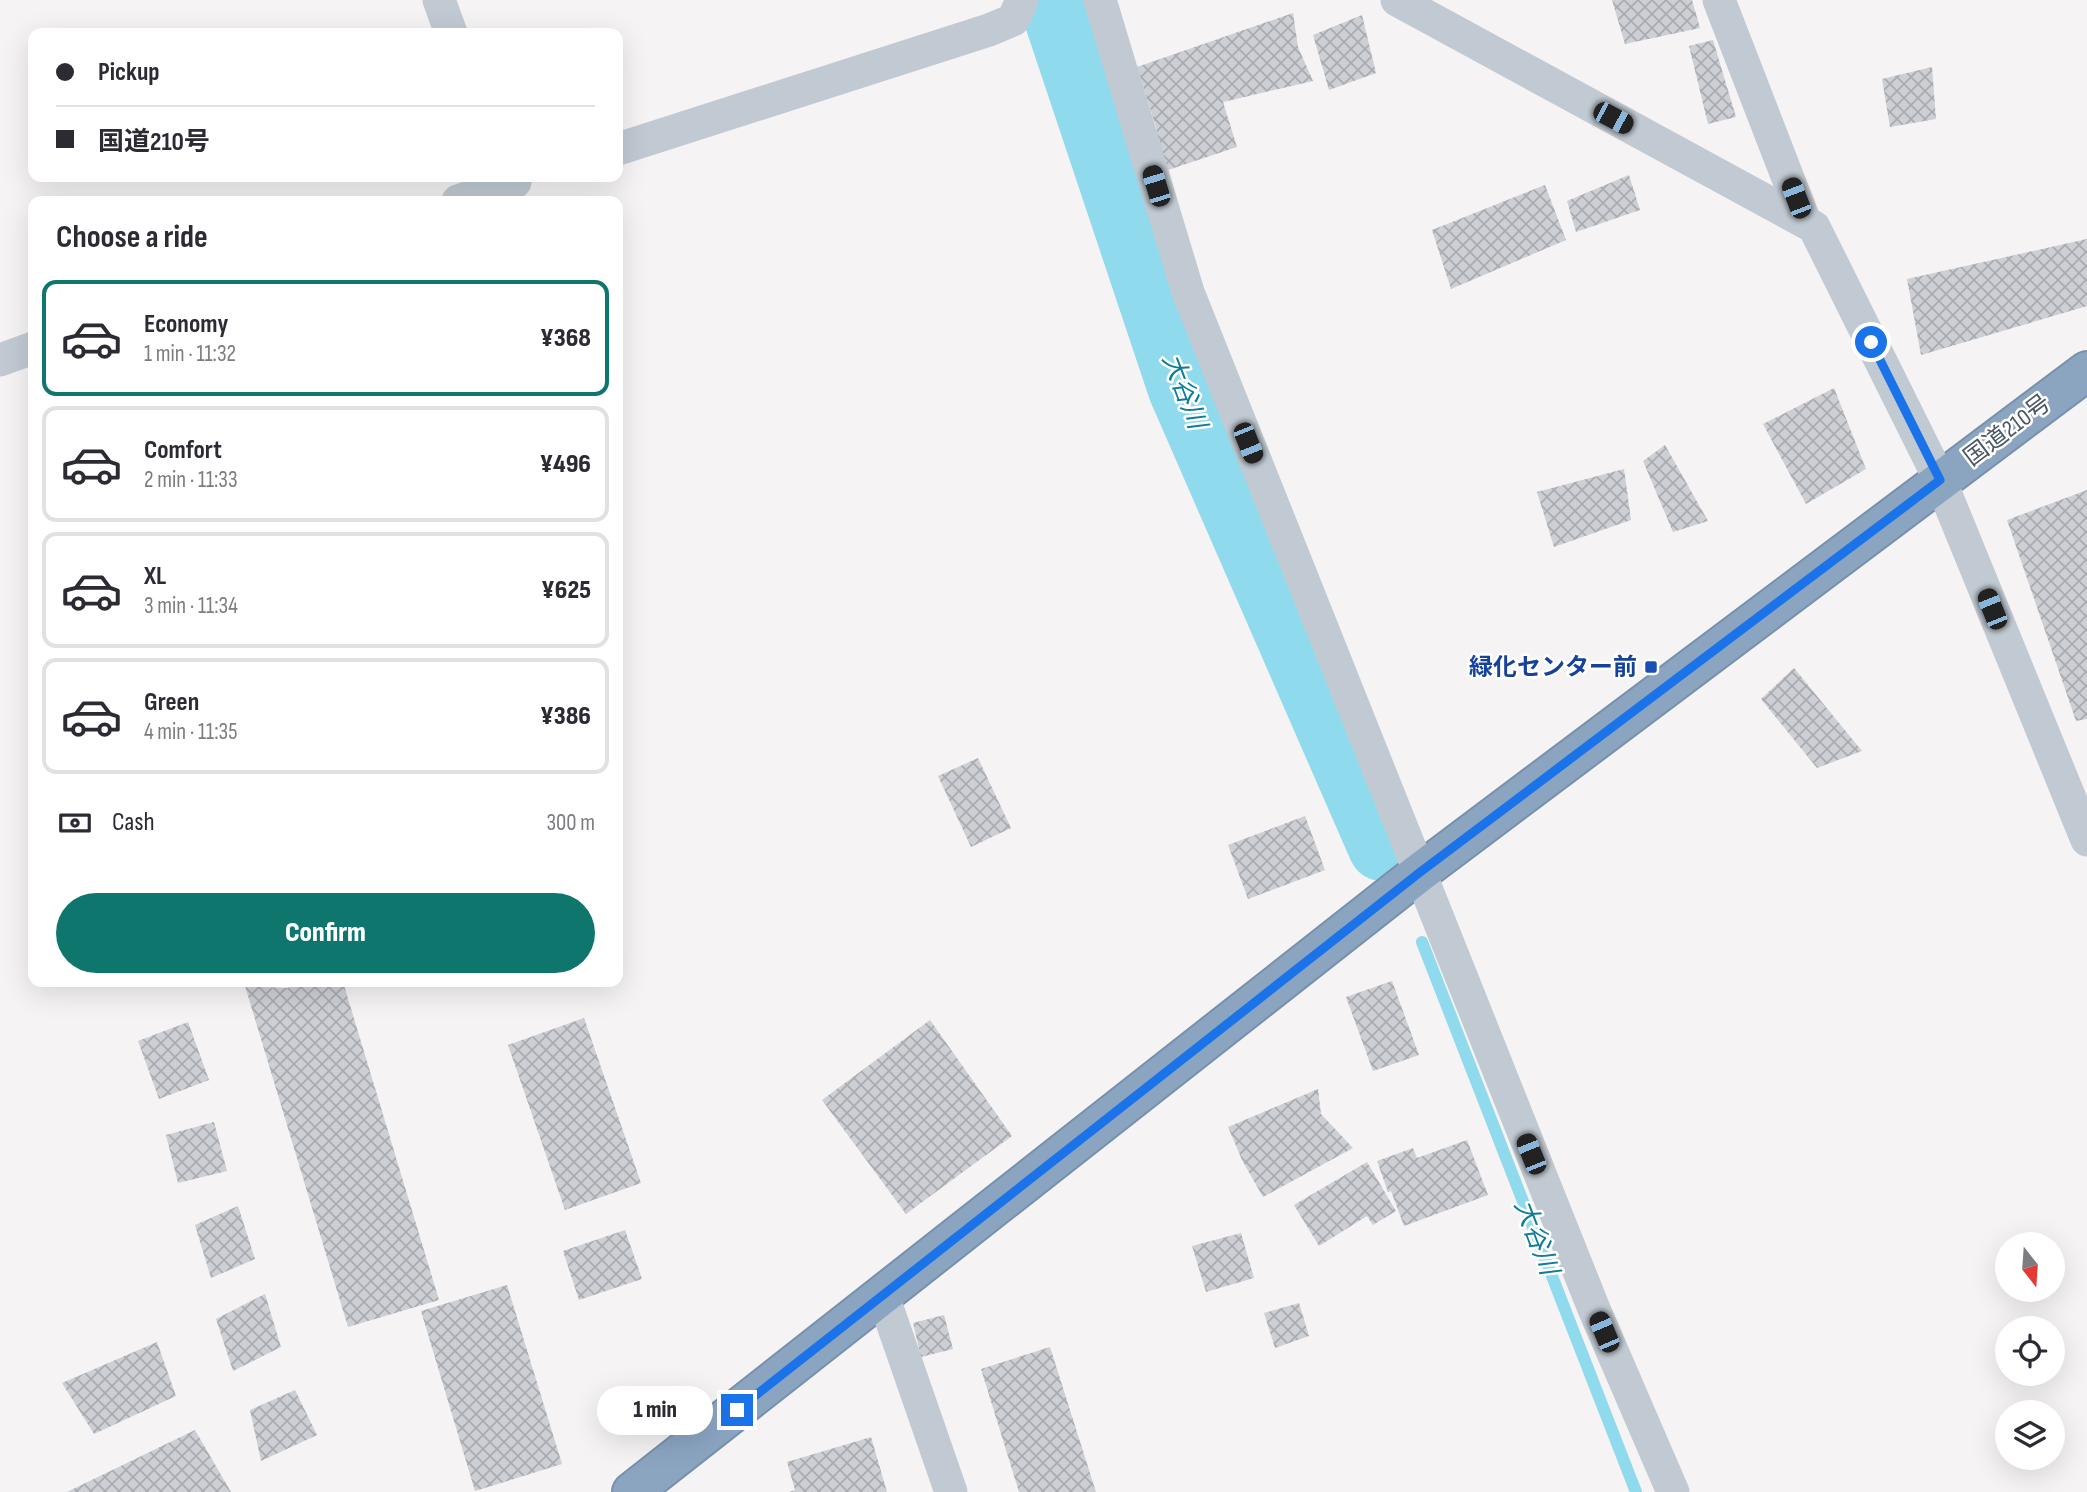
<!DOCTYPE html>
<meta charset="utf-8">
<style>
body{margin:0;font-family:"Sofia Sans Condensed","Noto Sans JP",sans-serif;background:#f2f2f3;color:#2b2b33;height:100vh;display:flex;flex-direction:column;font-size:26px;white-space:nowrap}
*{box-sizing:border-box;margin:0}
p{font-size:23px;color:#7c7c81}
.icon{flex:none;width:38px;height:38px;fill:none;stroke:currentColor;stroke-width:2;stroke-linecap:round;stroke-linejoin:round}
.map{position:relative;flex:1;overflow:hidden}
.details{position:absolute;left:28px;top:196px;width:595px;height:791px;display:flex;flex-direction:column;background:#fff;border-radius:14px;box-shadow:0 7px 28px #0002}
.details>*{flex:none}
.banner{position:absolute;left:28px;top:28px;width:595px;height:154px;border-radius:14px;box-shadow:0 7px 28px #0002;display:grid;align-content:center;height:154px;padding:0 28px;background:#fff}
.needle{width:46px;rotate:163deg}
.tools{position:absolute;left:1995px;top:1232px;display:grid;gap:14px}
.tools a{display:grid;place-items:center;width:70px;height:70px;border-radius:50%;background:#fff;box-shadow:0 7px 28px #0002;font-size:35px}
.end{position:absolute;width:32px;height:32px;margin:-16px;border:9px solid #1a73e8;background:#fff;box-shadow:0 0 0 4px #fff}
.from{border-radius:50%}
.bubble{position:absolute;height:49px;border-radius:24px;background:#fff;box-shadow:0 7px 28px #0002;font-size:23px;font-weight:800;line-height:49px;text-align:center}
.car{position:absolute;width:21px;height:42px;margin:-21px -10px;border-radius:9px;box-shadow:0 0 5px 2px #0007;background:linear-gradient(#222 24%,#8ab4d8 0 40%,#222 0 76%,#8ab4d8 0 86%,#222 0)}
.banner b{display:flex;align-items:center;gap:24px;height:66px;font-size:26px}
.banner b+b{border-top:2px solid #e1e1e2}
.banner i{width:18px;height:18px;background:#2b2b33}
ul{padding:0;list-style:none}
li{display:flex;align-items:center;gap:21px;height:116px;margin:0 14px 10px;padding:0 14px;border:4px solid #e1e1e2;border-radius:14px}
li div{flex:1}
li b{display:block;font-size:26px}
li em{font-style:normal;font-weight:800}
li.on{border-color:#0f766e}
li>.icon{width:63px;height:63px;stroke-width:1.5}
h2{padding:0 28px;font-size:32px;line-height:84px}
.pay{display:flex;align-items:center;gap:18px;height:77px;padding:0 28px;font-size:26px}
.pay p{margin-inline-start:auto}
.action{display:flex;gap:14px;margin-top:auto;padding:14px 28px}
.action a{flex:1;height:80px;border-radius:42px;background:#0f766e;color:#fff;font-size:28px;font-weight:800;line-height:80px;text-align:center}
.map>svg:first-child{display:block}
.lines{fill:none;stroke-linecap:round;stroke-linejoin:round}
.stream{stroke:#90daee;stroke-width:12}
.river{stroke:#90daee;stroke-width:68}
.building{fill:url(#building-cross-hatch)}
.highway-casing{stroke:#7690ad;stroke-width:42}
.street{stroke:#c1cad2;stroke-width:33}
.highway{stroke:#8ba5c1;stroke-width:38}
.route{stroke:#1a73e8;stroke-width:9}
.transit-dot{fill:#1a4fb4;stroke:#fff;stroke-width:2.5}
.labels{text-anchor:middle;stroke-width:5;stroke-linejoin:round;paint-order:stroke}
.street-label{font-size:24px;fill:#4a5661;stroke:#fff}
.transit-label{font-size:24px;font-weight:bold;fill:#164399;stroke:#fff;text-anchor:end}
.water-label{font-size:26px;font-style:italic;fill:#0c7c9b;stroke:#fff}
</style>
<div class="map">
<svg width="2087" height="1492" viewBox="0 0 2087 1492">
<defs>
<pattern id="building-cross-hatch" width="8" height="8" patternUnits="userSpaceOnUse" patternTransform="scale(1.75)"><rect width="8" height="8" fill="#cdcfd5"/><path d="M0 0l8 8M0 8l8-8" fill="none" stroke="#a8abb0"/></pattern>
</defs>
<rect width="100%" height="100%" fill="#f5f3f3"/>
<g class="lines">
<polyline class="stream" points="1422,942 1636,1492"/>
<polyline class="river" points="1052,0 1182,389 1382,847"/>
</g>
<g class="building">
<polygon points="1612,0 1692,0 1700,28 1625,44"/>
<polygon points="1293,13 1298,47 1313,81 1223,102 1237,147 1162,172 1156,127 1137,67"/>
<polygon points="1362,15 1376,73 1329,90 1313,35"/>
<polygon points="1713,40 1736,117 1708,124 1689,46"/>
<polygon points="1932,67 1936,119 1890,127 1882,79"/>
<polygon points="1629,175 1640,210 1576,232 1567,201"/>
<polygon points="1545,185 1566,240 1451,289 1432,230"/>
<polygon points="2087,239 2087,306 1921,355 1907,279"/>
<polygon points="1834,388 1866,469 1806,504 1763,424"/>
<polygon points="1665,445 1708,521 1673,532 1643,461"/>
<polygon points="1624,469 1631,520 1554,547 1537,492"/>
<polygon points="2087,490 2087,719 2076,721 2007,520"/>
<polygon points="1794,668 1862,751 1817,768 1761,699"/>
<polygon points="978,758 1011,828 971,847 938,776"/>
<polygon points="1305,816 1325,870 1248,899 1228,845"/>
<polygon points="1392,981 1419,1055 1373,1071 1346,997"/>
<polygon points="307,982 343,982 439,1300 348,1327 245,986 287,988"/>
<polygon points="584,1018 641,1183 565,1210 508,1045"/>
<polygon points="930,1020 1012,1136 906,1214 822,1100"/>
<polygon points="188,1022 209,1080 159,1099 138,1041"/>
<polygon points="1318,1089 1321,1114 1353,1148 1263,1197 1242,1160 1228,1127"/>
<polygon points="214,1122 227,1171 178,1183 166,1135"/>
<polygon points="1467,1140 1488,1195 1404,1226 1391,1191 1388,1192 1377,1161 1413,1148 1417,1158"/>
<polygon points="1367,1162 1396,1211 1373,1225 1367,1216 1319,1246 1294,1205"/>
<polygon points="238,1206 255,1259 211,1278 195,1225"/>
<polygon points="625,1230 642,1279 579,1300 563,1251"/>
<polygon points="1241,1233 1254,1278 1206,1292 1192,1246"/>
<polygon points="507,1285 562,1464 475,1491 421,1311"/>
<polygon points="265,1294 281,1347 233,1371 216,1319"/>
<polygon points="1299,1303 1309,1336 1275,1348 1264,1313"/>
<polygon points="944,1315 953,1349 921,1357 913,1323"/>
<polygon points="157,1342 176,1396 94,1434 62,1383"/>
<polygon points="1050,1347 1096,1492 1019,1492 981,1369"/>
<polygon points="295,1390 317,1435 261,1461 250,1410"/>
<polygon points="195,1430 231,1492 67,1492"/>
<polygon points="871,1437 887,1492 789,1492 795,1490 787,1462"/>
</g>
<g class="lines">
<defs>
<polyline id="highway" points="632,1492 1419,873 2087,371"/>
</defs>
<use href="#highway" class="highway-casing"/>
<g class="street">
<polyline points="439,0 451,33"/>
<polyline points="1100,0 1188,292 1594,1309 1673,1492"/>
<polyline points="1397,0 1814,227 1940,480 2087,840"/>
<polyline points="1719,0 1805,222"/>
<polyline points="618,149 989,30 1013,20 1022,0"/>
<polyline points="458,201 515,182"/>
<polyline points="0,360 33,348"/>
<polyline points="883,1296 951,1492"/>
</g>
<use href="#highway" class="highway"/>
</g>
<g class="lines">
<polyline class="route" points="737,1410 1419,873 1940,480 1871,342"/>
</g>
<rect class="transit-dot" x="1644" y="660" width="14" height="14" rx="3.5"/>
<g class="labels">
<g class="street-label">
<text transform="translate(2007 430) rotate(-37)" y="8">国道210号</text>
</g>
<g class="transit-label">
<text x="1637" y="675">緑化センター前</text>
</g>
<g class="water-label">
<text transform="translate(1185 391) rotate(69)" y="9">大谷川</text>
<text transform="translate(1537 1237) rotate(69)" y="9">大谷川</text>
</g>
</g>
</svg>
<div class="tools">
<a><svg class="needle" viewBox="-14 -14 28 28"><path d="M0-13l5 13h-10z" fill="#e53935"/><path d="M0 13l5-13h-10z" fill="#7c7c81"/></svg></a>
<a><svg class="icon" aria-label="locate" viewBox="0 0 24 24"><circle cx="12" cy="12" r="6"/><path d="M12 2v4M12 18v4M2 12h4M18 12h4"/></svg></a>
<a><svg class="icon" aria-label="layers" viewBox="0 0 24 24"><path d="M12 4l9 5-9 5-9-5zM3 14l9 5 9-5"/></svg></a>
</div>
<i class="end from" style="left:1871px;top:342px"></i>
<i class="end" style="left:737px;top:1410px"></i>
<div class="bubble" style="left:597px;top:1386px;width:116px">1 min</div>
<i class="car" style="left:1613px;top:118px;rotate:118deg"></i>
<i class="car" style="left:1156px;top:186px;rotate:343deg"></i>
<i class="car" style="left:1796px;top:198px;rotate:339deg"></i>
<i class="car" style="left:1248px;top:443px;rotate:158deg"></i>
<i class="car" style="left:1992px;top:609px;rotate:338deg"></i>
<i class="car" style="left:1531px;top:1154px;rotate:338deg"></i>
<i class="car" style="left:1604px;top:1332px;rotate:337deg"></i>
<div class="banner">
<b><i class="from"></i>Pickup</b>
<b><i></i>国道210号</b>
</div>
<section class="details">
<h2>Choose a ride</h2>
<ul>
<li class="on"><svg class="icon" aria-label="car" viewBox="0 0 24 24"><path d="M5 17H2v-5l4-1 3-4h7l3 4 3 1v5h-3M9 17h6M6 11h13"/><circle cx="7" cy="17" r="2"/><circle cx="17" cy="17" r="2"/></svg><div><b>Economy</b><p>1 min · 11:32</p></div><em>¥368</em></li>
<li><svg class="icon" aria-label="car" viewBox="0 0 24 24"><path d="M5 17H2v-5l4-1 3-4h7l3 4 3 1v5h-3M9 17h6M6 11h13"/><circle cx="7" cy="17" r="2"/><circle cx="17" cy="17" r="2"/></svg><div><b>Comfort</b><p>2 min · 11:33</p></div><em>¥496</em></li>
<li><svg class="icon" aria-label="car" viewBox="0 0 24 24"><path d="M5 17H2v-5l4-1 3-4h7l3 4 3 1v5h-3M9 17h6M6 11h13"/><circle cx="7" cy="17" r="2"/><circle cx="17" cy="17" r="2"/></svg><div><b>XL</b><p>3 min · 11:34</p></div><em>¥625</em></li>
<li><svg class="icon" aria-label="car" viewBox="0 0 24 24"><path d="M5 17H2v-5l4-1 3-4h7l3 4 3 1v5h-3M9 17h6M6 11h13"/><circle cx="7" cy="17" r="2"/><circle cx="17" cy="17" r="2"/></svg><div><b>Green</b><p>4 min · 11:35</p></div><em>¥386</em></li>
</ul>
<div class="pay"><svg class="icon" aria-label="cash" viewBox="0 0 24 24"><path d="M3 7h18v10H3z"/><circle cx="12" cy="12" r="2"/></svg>Cash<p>300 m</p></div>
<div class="action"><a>Confirm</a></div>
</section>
</div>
